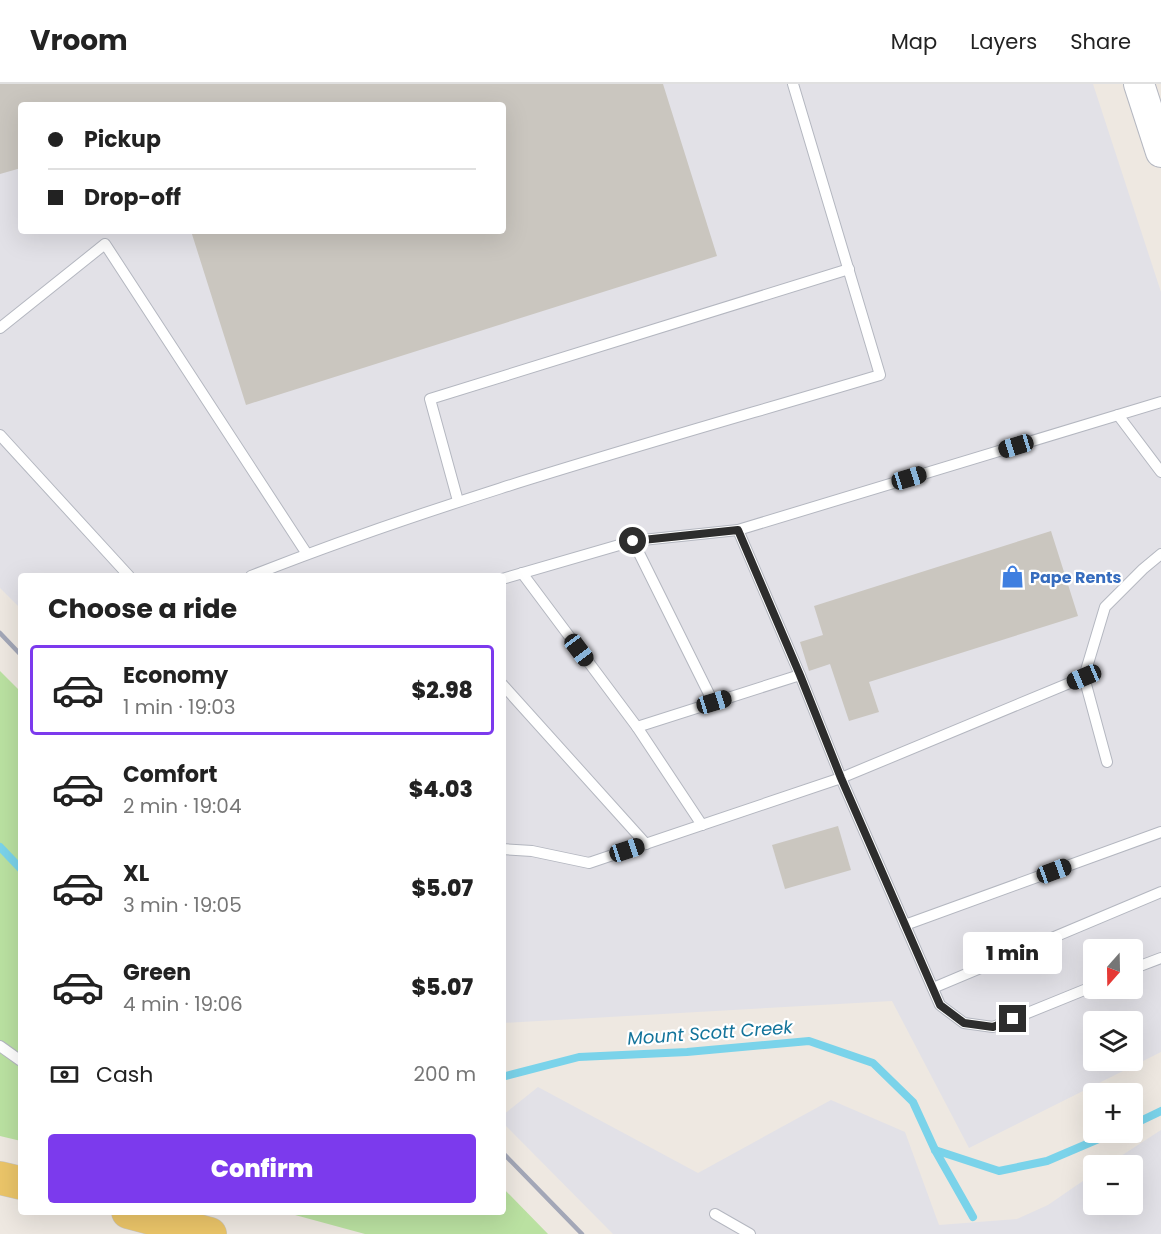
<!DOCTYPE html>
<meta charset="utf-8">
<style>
body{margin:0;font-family:Poppins,sans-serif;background:#f6f6f6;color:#222;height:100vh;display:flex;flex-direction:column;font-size:22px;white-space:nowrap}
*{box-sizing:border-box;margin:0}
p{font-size:20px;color:#767676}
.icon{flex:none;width:33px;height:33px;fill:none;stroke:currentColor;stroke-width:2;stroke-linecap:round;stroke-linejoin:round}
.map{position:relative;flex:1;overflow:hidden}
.drawer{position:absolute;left:18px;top:489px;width:488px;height:642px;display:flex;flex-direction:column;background:#fff;border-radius:6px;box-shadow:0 6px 24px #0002}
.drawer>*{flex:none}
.top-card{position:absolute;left:18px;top:18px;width:488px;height:132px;border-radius:6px;box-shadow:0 6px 24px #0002;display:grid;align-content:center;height:132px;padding:0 30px;background:#fff}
.needle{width:39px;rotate:200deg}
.tools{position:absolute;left:1083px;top:855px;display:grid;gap:12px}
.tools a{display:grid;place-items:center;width:60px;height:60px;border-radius:6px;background:#fff;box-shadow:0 6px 24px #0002;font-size:30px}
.end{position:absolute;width:27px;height:27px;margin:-14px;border:8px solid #2d2d2d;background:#fff;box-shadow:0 0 0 3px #fff}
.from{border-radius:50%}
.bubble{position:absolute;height:42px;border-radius:6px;background:#fff;box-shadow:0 6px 24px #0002;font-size:20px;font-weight:800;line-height:42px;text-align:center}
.car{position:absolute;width:18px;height:36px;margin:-18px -9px;border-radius:8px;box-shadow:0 0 4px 2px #0007;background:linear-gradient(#222 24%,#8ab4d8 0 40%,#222 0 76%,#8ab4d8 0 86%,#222 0)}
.top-card b{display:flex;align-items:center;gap:21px;height:57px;font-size:22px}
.top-card b+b{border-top:2px solid #e0e0e0}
.top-card i{width:15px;height:15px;background:#222}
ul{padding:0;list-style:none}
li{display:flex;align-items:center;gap:18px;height:90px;margin:0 12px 9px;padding:0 18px;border:3px solid transparent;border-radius:6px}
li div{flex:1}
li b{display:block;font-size:22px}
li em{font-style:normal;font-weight:800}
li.selected{border-color:#7c3aed}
li>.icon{width:54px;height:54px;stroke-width:1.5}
h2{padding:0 30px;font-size:27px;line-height:72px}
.pay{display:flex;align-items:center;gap:15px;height:66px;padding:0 30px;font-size:22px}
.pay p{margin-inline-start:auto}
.primary-button{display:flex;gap:12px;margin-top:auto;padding:12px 30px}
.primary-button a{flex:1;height:69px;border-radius:6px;background:#7c3aed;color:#fff;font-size:24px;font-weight:800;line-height:69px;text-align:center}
header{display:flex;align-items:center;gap:36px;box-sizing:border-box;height:84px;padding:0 30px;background:#fff;border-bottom:2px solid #e0e0e0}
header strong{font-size:28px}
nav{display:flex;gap:33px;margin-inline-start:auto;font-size:21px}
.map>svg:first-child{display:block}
.industrial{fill:#e2e1e7;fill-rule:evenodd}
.green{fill:#bae1a1}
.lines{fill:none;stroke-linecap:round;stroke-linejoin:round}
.stream{stroke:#7ad3ea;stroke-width:8}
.building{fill:#cac6bf}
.lane-casing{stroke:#b4b7c0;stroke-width:12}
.secondary-casing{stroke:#b4b7c0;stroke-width:32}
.primary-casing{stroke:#c8c8c8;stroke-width:34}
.lane{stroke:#fff;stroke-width:10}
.secondary{stroke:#fff;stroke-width:30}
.primary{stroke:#ebc569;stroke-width:33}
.rail{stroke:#a3a7b7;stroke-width:4.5}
.route{stroke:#2d2d2d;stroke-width:8}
.labels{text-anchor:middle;stroke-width:4.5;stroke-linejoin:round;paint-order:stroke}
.shop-label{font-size:16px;font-weight:bold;fill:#366cbe;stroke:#fff;text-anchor:start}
.water-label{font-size:18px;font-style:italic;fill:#14749b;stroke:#fff}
</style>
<header>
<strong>Vroom</strong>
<nav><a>Map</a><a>Layers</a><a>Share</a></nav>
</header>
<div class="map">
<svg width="1161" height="1150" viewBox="0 0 1161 1150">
<rect width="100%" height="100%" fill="#eee8e1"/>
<g class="industrial">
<path d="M 0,0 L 1093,0 L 1161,208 L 1161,968 L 969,1064 L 892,917 L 503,939 L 502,492 L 21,492 L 21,525 L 0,504 ZM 21,21 L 502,21 L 502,147 L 21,147 ZM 1094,866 L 1132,866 L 1132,904 L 1094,904 ZM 1094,938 L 1132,938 L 1132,976 L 1094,976 Z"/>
<polygon points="538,1003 698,1089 831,1016 905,1048 939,1141 1017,1135 1048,1121 1093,1090 1094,1120 1132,1120 1132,1082 1107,1081 1161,1046 1161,1150 613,1150 503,1039 503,1031"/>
</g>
<g class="green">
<polygon points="0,587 21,608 21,1057 0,1052"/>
<polygon points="503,1104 548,1150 365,1150 284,1128 502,1128"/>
</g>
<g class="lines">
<g class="stream">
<polyline points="0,763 21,785"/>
<polyline points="502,993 579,973 687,968 809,957 873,979 913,1018 935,1066 973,1133"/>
<polyline points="1132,1041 1161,1027"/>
<polyline points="935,1066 999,1087 1047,1077 1115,1048"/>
</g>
</g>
<g class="building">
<polygon points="0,0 663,0 717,172 246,321 191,147 502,147 502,21 21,21 21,84 0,90"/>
<polygon points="1051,447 1078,532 869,598 879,628 849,637 830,580 809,587 800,558 823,551 814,522"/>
<polygon points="838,742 851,786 785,805 772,761"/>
</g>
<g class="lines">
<defs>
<g id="lane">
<polyline points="0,244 105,160 307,470"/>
<polyline points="1118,331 1161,388"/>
<polyline points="0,351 129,492"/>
<polyline points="458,417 430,315 849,185"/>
<polyline points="738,446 800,591 841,694 940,921 964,939 993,943 1094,902"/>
<polyline points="633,457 713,618"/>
<polyline points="522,489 637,643 702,741"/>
<path d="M 251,492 C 456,411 669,354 880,291 L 793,0"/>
<polyline points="502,495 633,457 738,446 1161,318"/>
<polyline points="502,600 646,760"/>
<polyline points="637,643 800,591"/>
<polyline points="1107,678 1084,593 1105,523 1143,485 1161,470"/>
<polyline points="502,765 532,767 589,779 841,694 1084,593"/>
<polyline points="905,841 1161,748"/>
<polyline points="1132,885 1161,874"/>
<polyline points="933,904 1161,808"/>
<polyline points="0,962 21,977"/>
<polyline points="715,1130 750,1150"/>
</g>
<polyline id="secondary" points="1139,0 1161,68"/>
<g id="primary">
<polyline points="0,1094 21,1099"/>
<polyline points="128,1128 210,1150"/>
</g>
</defs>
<use href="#lane" class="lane-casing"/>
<use href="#secondary" class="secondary-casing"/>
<use href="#primary" class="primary-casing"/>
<use href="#lane" class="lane"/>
<use href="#secondary" class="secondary"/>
<use href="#primary" class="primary"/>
<g class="rail">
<polyline points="0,549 21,571"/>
<polyline points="502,1068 582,1150"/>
</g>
</g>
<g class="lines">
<polyline class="route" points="633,457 738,446 800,591 841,694 940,921 964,939 993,943 1013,935"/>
</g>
<defs>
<symbol id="shop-bare" viewBox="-9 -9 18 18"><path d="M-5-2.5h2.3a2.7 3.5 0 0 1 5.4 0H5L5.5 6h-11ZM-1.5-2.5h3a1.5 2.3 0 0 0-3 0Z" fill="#3f7fe0" stroke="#fff" stroke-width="2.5" paint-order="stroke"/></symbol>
</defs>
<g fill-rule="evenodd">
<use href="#shop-bare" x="996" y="476" width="33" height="33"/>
</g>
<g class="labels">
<g class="shop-label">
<text x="1030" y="499">Pape Rents</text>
</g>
<g class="water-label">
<text transform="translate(710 949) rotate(-4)" y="6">Mount Scott Creek</text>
</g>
</g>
</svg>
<div class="tools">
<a><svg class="needle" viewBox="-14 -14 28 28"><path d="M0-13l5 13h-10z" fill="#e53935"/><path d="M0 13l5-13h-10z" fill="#767676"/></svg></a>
<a><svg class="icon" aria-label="layers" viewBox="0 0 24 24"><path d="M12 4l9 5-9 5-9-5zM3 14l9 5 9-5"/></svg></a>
<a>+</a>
<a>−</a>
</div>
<i class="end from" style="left:633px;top:457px"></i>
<i class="end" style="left:1013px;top:935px"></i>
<div class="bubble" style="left:963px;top:848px;width:99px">1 min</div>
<i class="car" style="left:1016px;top:362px;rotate:253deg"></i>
<i class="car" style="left:909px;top:394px;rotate:73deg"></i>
<i class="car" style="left:579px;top:566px;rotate:143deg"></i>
<i class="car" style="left:1084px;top:593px;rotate:247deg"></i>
<i class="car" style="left:714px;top:618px;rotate:73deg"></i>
<i class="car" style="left:627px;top:766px;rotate:72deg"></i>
<i class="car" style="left:1054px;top:787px;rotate:70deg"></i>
<div class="top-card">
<b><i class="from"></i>Pickup</b>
<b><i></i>Drop-off</b>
</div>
<section class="drawer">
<h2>Choose a ride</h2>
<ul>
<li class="selected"><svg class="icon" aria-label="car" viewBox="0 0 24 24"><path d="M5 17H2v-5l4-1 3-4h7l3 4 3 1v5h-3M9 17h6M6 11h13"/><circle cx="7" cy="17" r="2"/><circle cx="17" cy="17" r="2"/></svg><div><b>Economy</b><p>1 min · 19:03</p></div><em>$2.98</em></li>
<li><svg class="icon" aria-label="car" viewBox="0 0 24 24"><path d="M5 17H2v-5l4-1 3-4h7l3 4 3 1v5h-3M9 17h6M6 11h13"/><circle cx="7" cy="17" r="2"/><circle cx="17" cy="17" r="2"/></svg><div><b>Comfort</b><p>2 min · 19:04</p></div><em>$4.03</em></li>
<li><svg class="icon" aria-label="car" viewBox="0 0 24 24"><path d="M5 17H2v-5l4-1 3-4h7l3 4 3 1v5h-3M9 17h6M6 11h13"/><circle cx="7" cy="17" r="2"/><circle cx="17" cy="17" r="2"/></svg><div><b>XL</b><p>3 min · 19:05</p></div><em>$5.07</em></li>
<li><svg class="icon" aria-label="car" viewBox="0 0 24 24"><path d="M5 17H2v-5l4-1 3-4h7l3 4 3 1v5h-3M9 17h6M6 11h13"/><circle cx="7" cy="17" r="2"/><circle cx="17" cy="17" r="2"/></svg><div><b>Green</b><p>4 min · 19:06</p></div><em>$5.07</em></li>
</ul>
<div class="pay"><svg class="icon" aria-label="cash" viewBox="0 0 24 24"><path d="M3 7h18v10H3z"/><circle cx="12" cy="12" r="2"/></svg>Cash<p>200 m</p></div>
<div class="primary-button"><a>Confirm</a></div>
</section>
</div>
